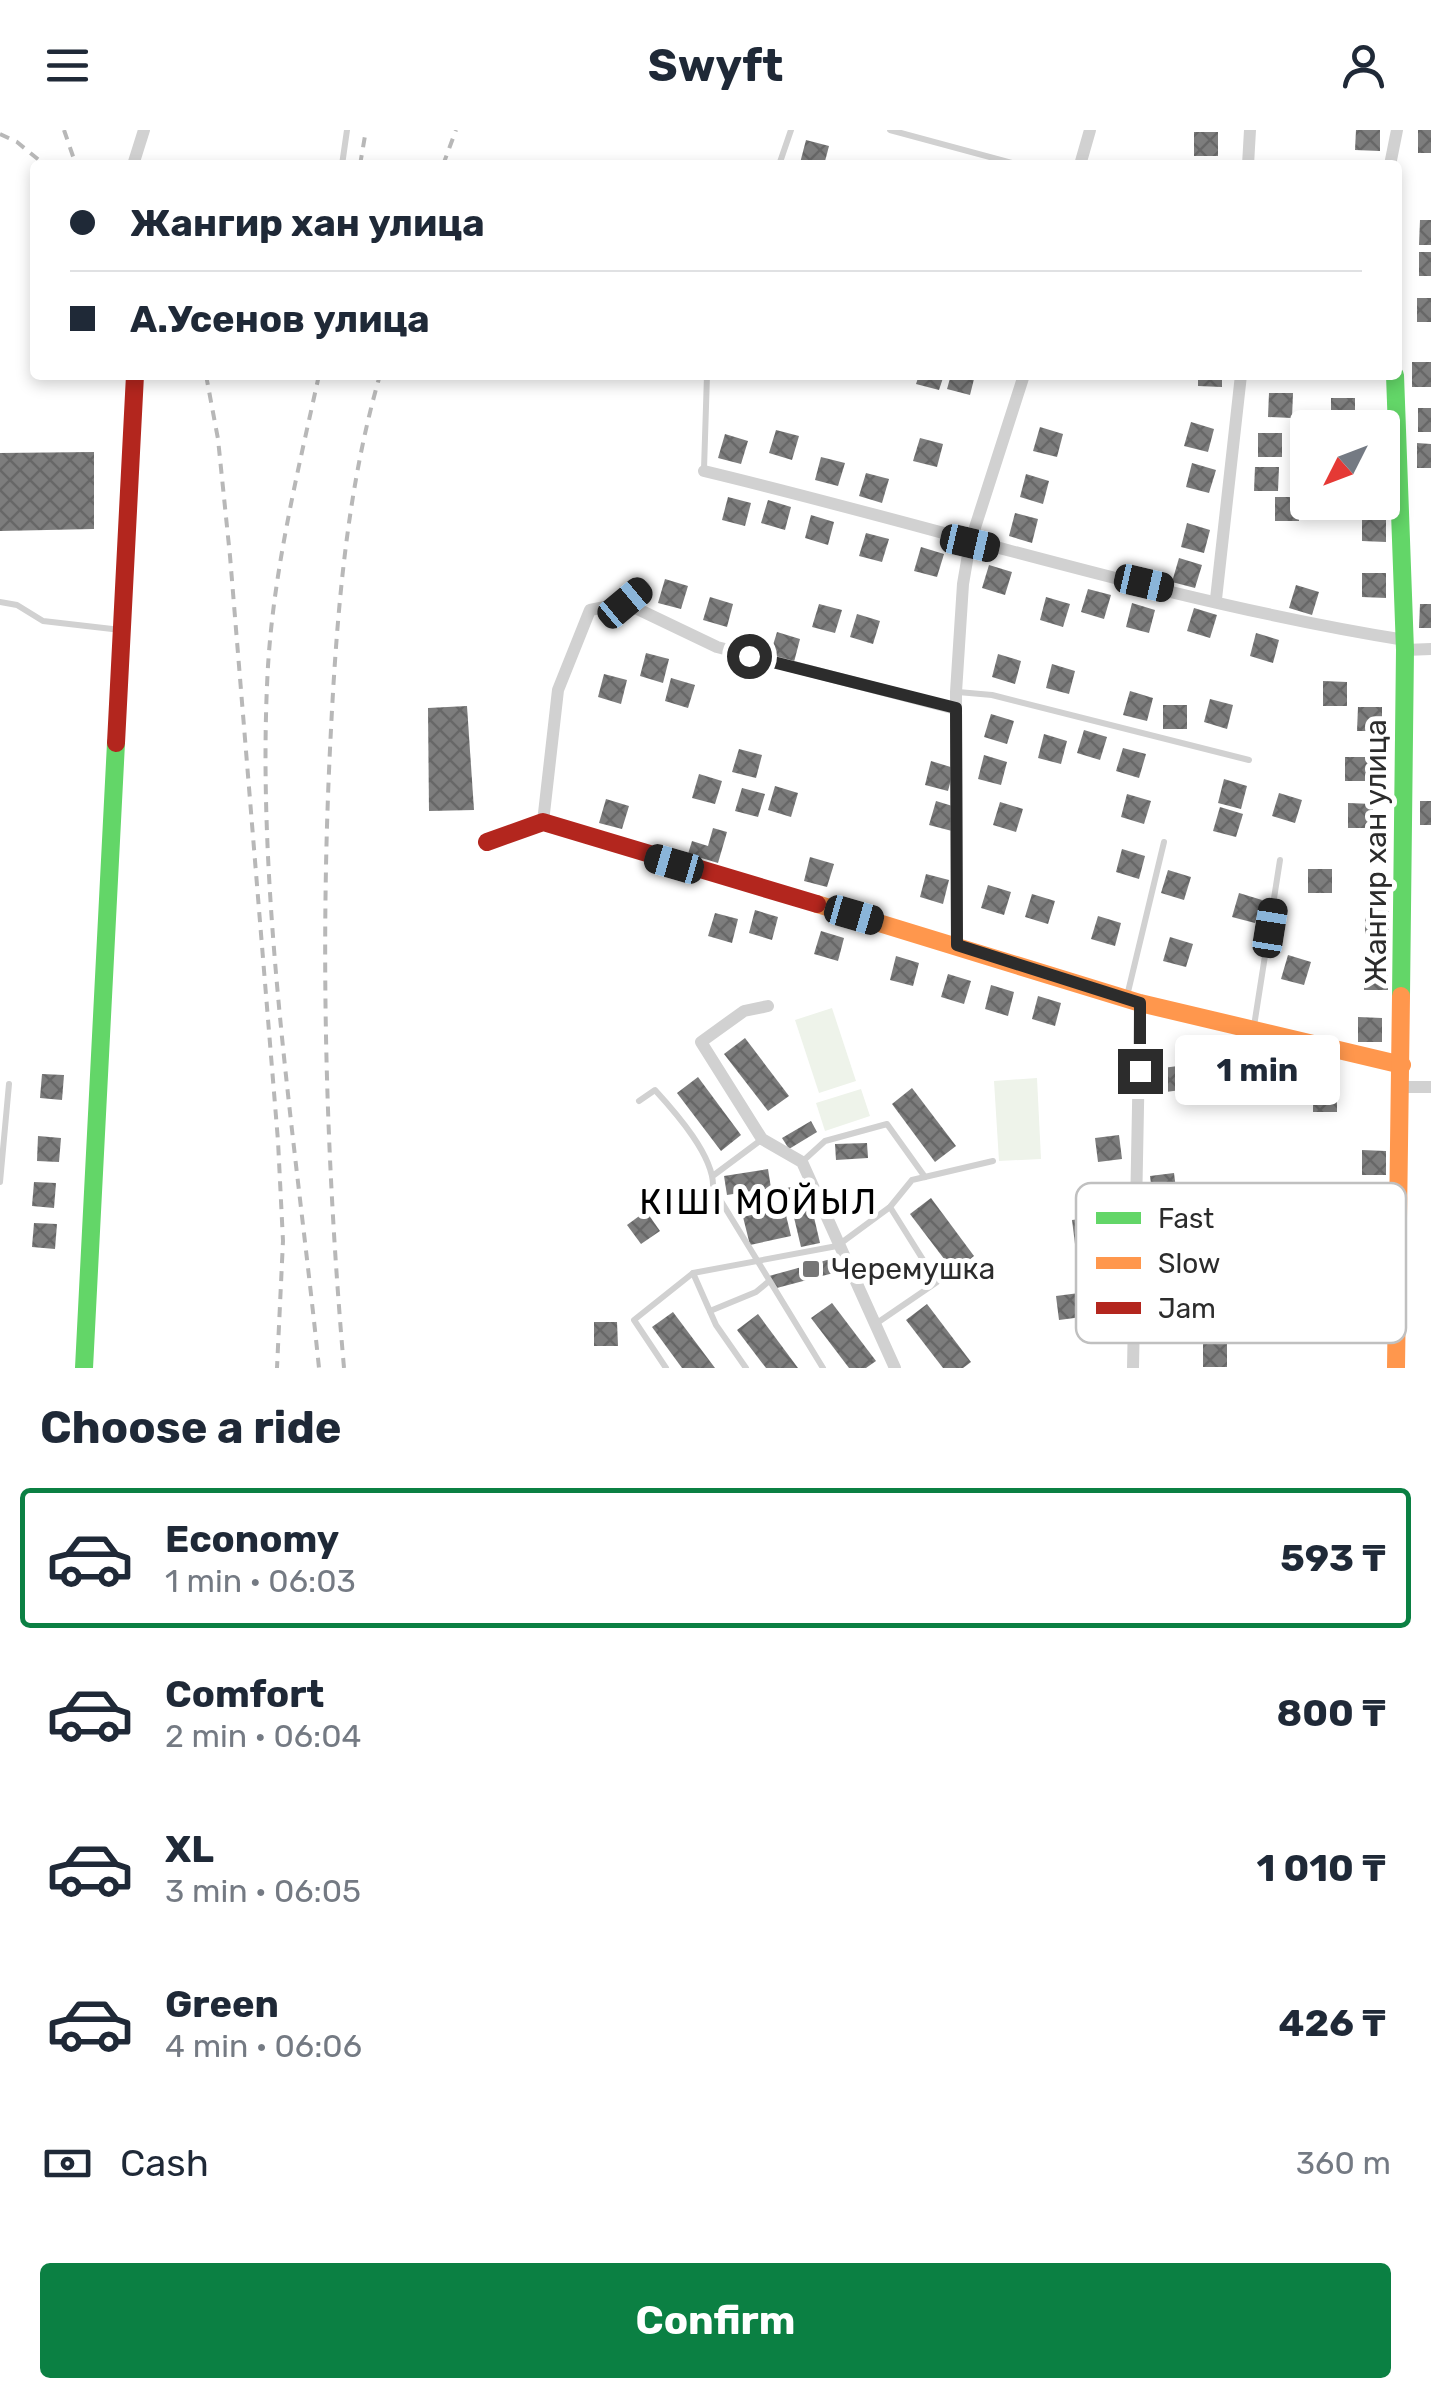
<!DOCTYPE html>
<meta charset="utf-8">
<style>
body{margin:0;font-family:Rubik,sans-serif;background:#f2f2f3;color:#1f2937;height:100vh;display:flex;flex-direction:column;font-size:38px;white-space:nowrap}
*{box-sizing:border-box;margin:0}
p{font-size:32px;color:#747a83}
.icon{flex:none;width:55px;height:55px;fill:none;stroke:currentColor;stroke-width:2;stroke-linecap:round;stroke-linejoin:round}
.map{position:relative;height:1238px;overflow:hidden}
.panel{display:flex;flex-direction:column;background:#fff;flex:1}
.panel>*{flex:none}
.guide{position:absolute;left:30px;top:30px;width:1372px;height:220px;border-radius:10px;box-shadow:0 5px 15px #0003;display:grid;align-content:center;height:220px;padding:0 40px;background:#fff}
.needle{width:65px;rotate:228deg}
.buttons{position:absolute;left:1290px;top:280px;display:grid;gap:20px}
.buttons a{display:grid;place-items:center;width:110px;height:110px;border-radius:10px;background:#fff;box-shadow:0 5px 15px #0003;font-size:50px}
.end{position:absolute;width:45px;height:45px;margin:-22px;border:12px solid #2c2c2c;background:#fff;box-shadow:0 0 0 5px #fff}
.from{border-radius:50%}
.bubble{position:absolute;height:70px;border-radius:10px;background:#fff;box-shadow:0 5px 15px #0003;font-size:32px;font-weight:700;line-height:70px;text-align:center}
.car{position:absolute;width:30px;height:60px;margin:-30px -15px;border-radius:12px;box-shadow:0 0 8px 2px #0007;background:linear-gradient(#222 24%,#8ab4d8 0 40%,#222 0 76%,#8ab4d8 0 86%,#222 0)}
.guide b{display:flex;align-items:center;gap:35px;height:95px;font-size:38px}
.guide b+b{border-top:2px solid #e0e1e3}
.guide i{width:25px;height:25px;background:#1f2937}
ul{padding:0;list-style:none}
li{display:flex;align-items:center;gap:30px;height:140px;margin:0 20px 15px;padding:0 20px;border:5px solid transparent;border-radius:10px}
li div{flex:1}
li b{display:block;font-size:38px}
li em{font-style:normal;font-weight:700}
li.selected{border-color:#0b8043}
li>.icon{width:90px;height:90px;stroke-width:1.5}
h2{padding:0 40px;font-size:45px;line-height:120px}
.pay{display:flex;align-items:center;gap:25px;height:110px;padding:0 40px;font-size:38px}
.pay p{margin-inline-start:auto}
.primary-button{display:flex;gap:20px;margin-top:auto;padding:20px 40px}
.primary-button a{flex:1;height:115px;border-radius:10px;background:#0b8043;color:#fff;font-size:40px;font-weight:700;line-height:115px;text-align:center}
header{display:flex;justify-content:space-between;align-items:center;height:130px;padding:0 40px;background:#fff;font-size:45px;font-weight:700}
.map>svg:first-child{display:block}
.pitch{fill:#eef3ea}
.building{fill:url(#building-cross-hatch)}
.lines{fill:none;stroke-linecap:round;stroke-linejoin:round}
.lane{stroke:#d1d1d1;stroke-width:6}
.street{stroke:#d1d1d1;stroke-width:12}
.fast{stroke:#63d668;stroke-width:18}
.slow{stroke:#ff974d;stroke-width:18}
.jam{stroke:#b3261e;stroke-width:18}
.rail{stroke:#b8b8b8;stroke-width:4;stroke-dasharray:10 8;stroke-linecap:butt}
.route{stroke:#2c2c2c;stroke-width:12}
.poi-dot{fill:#767676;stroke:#fff;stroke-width:4}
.labels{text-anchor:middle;stroke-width:10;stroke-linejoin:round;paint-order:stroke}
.street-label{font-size:30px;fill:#2c2c2c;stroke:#fff}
.poi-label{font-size:30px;fill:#2c2c2c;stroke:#fff;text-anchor:start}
.quarter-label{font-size:35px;letter-spacing:2.5px;fill:#000;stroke:#fff}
.key{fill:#fff;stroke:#c0c0c0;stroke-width:2.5}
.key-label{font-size:28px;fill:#2c2c2c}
</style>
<header><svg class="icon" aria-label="menu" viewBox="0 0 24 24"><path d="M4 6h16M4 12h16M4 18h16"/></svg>Swyft<svg class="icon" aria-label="person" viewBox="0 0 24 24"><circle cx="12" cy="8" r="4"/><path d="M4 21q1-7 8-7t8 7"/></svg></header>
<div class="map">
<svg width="1431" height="1238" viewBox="0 0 1431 1238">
<defs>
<pattern id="building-cross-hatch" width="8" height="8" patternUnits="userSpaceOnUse" patternTransform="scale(2.5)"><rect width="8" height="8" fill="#7d7d7d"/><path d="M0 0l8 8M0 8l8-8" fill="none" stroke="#676767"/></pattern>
</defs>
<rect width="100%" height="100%" fill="#fff"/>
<g class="pitch">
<polygon points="832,878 856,951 819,963 795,890"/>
<polygon points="1037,948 1041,1029 999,1031 994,951"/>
<polygon points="861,959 870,986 825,1001 816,973"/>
</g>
<g class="building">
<polygon points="1356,0 1380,0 1380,21 1355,20"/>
<rect x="1418" y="0" width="13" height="23"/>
<rect x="1194" y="2" width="24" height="24"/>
<polygon points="806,10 829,16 824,35 800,33"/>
<polygon points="1420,90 1431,90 1431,115 1419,115"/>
<rect x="1419" y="122" width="12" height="24"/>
<rect x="1417" y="168" width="14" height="24"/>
<rect x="1412" y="232" width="19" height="25"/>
<polygon points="919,245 944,245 939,260 916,254"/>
<polygon points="951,245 975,245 970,265 947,259"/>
<polygon points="1198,245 1222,245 1222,257 1198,256"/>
<polygon points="1269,263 1293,263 1292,288 1268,287"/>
<rect x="1331" y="268" width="24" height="24"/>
<rect x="1418" y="278" width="13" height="24"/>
<polygon points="1191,292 1214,299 1208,322 1184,316"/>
<polygon points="1040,297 1063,304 1057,327 1033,321"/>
<polygon points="776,300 799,306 792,330 769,323"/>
<rect x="1258" y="303" width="24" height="24"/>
<polygon points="725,304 748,311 741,334 718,328"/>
<polygon points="920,308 943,314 937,337 913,331"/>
<polygon points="1417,313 1431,314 1431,338 1417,338"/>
<polygon points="94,322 94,399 0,401 0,323"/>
<polygon points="821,327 845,333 838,356 815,350"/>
<polygon points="1192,333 1216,340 1209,363 1186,357"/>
<polygon points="1255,337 1279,337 1278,361 1254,361"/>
<polygon points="866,343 889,349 882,373 859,366"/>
<polygon points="1026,344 1049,351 1043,374 1020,367"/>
<polygon points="728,367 751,373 745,396 722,390"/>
<rect x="1275" y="367" width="24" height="24"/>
<polygon points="768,370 791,377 785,400 761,393"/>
<polygon points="1015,383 1038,389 1032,413 1009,406"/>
<polygon points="811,385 834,392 828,415 805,408"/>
<polygon points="1362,387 1386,387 1386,412 1362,411"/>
<polygon points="1187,393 1210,400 1204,423 1181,417"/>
<polygon points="866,403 889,409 882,432 859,426"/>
<polygon points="921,417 944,424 937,447 914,441"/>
<polygon points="1179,428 1202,435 1195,458 1172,452"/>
<polygon points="989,435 1012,442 1005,465 982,458"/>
<polygon points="1362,443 1386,443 1386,468 1362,467"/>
<polygon points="665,449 688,456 681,479 658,473"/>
<polygon points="1296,455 1319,462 1312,485 1289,478"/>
<polygon points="1088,459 1111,465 1104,489 1081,482"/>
<polygon points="710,467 733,474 727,497 703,490"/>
<polygon points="1046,467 1070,474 1063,497 1040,490"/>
<polygon points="1132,473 1155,480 1149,503 1126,497"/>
<polygon points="819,474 842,480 835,503 812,497"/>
<polygon points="1420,474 1431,474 1431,498 1419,498"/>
<polygon points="1194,478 1217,485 1210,508 1187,501"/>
<polygon points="857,484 880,491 873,514 850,507"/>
<polygon points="777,502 800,509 794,532 770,525"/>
<polygon points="1256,503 1279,510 1273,533 1250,526"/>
<polygon points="646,523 669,529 663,553 640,546"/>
<polygon points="998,524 1021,531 1015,554 992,547"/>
<polygon points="1052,534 1075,541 1069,564 1046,558"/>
<polygon points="604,544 627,550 621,574 598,567"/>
<polygon points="671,548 695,555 688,578 665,571"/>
<polygon points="1323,551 1347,552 1347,576 1323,576"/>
<polygon points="1130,561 1153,568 1147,591 1123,585"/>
<polygon points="1210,569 1233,575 1227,599 1204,592"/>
<rect x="1163" y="575" width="24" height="24"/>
<polygon points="467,576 474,680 429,681 428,578"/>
<polygon points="1358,577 1382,577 1382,601 1357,601"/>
<polygon points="991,584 1014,591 1007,614 984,607"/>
<polygon points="1084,600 1107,607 1100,630 1077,623"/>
<polygon points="1044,604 1067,611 1061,634 1038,628"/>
<polygon points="1123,618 1146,624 1139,648 1116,641"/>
<polygon points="739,619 762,625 756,648 732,642"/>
<polygon points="984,625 1007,632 1001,655 978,649"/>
<rect x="1345" y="627" width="24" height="24"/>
<polygon points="931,631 954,638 948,661 925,655"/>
<polygon points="699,644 722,651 715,674 692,668"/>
<polygon points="1224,649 1247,656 1241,679 1218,673"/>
<polygon points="775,656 798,663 791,687 768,680"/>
<polygon points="742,658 765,664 758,687 735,681"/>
<polygon points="1279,663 1302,670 1295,693 1272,686"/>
<polygon points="1127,664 1151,671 1144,694 1121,687"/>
<polygon points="606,669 629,676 622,699 599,693"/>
<polygon points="936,671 959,678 952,701 929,695"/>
<rect x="1420" y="671" width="11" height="24"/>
<polygon points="1000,672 1023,679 1016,702 993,695"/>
<polygon points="1348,673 1373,674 1372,698 1348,698"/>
<polygon points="1220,677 1243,684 1236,707 1213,701"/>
<polygon points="713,698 727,702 718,733 688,724 692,711 708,716"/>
<polygon points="1122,719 1145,726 1139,749 1116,742"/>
<polygon points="810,727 834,734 827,757 804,751"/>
<rect x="1308" y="739" width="24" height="24"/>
<polygon points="1168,740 1191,747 1184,770 1161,763"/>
<polygon points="926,744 949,750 943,774 920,767"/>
<polygon points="988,755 1011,762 1004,785 981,778"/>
<polygon points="1239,763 1262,770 1255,793 1232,787"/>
<polygon points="1032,764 1055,771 1048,794 1025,787"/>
<polygon points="755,780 778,787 772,810 749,803"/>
<polygon points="1365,780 1389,781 1389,805 1365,805"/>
<polygon points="715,783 738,789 732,813 708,806"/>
<polygon points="1098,786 1121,793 1115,816 1091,809"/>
<polygon points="821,801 844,808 838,831 814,824"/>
<polygon points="1170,807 1193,814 1186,837 1163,831"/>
<polygon points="1288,825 1311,832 1304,855 1281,849"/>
<polygon points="896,826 919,833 913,856 890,850"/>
<rect x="1364" y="836" width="24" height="24"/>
<polygon points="948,844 971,851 964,874 941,867"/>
<polygon points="991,855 1014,862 1008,886 985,879"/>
<polygon points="1038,866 1061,873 1055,896 1032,889"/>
<polygon points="1358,887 1382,888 1382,912 1358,912"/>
<polygon points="745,908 789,966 768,981 724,924"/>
<polygon points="1241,927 1244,951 1220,954 1217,930"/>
<polygon points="1178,936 1181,960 1158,963 1155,939"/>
<polygon points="1282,936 1285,960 1261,963 1258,939"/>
<polygon points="42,944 64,945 62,970 40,968"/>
<polygon points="698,947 741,1005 721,1021 677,963"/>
<polygon points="912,958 956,1016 935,1032 892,974"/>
<rect x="1313" y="958" width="24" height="24"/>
<polygon points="811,991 817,1002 789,1019 782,1008"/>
<polygon points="1119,1005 1122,1029 1098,1032 1095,1008"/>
<polygon points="38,1006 61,1008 59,1032 37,1031"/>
<polygon points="867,1013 868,1028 836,1030 835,1014"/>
<polygon points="1362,1020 1386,1021 1386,1045 1362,1045"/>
<polygon points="768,1039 771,1058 727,1065 724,1046"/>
<polygon points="1174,1043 1177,1067 1153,1070 1150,1046"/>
<polygon points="34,1052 56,1053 54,1078 32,1076"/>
<polygon points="806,1053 820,1113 801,1117 787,1058"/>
<polygon points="931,1068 974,1126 954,1142 910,1084"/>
<polygon points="784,1077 791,1106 750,1115 743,1087"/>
<polygon points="646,1081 660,1101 641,1114 627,1095"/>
<polygon points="1096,1087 1099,1111 1075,1114 1072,1090"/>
<polygon points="34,1093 57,1094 55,1119 32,1117"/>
<polygon points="838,1127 841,1141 773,1159 769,1146"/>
<polygon points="1079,1163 1082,1187 1059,1190 1056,1166"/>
<polygon points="832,1173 876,1231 866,1238 849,1238 811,1188"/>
<polygon points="927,1174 971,1232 963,1238 943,1238 906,1190"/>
<polygon points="673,1182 715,1238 682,1238 652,1197"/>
<polygon points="758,1184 798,1238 766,1238 737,1200"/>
<polygon points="594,1192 617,1192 618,1216 594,1216"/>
<rect x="1203" y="1213" width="24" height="24"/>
</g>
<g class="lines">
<g class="lane">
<polyline points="890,0 1019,35"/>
<polyline points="342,35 347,0"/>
<polyline points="779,35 791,0"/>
<polyline points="704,339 707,245"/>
<polyline points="0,472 17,475 43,491 121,500"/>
<polyline points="958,562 992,565 1249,630"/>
<polyline points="1127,866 1164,712"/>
<polyline points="1254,896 1280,730"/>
<path d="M 639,971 L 655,960 C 676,983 715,1027 713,1058 L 823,1238"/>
<polyline points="803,1031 825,1011 887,994 925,1047"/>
<polyline points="714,1045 761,1010"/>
<polyline points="0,1052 9,954"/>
<polyline points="693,1143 716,1195 746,1238"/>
<polyline points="710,1181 756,1162 768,1152"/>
<polyline points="877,1193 937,1152 890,1077"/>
<polyline points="666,1238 634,1190 693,1143 837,1116 890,1077 912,1050 993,1031"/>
</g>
<g class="street">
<polyline points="133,35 144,0"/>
<polyline points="1080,35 1090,0"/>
<polyline points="1248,35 1250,0"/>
<polyline points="1390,35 1397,0"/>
<path d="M 704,341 C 938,397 1168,472 1405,510"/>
<polyline points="1216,469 1241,245"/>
<polyline points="625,473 717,517 956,579"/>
<polyline points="1405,520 1431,519"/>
<polyline points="543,692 558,560 590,480 625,473 644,457"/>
<polyline points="957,815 956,562 963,454 970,413 1024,245"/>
<polyline points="768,876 744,881 701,912 762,1009 802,1032 895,1238"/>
<polyline points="1402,957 1431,957"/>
<polyline points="1133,1238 1140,873"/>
</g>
<g class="fast">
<polyline points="1395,245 1405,520 1401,866"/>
<polyline points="84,1238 116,613"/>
</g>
<g class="slow">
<polyline points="817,774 1140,873 1402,935"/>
<polyline points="1396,1238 1401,866"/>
</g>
<g class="jam">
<polyline points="116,613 135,245"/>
<polyline points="487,712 543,692 817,774"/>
</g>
<g class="rail">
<polyline points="64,0 76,35"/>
<polyline points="0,4 17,12 45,35"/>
<polyline points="360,35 366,0"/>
<polyline points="443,35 456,0"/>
<polyline points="206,245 218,309 230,426 278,1011 283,1111 277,1238"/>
<path d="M 319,245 C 298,341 274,438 268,536 C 255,761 296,1013 319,1238"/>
<path d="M 344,1238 C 326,1032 320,826 330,619 C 336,495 345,365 380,245"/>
</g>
</g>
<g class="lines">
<polyline class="route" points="749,526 956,578 957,815 1140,873 1140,941"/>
</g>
<rect class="poi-dot" x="801" y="1129" width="20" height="20" rx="5"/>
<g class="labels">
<g class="street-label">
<text transform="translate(1376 722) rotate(-90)" y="10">Жангир хан улица</text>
</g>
<g class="poi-label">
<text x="831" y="1149">Черемушка</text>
</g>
<g class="quarter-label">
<text x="759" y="1084">КІШІ МОЙЫЛ</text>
</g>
</g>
<rect x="1076" y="1053" width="330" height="160" rx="15" class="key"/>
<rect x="1096" y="1082" width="45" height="12" fill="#63d668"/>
<rect x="1096" y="1127" width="45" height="12" fill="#ff974d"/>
<rect x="1096" y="1172" width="45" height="12" fill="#b3261e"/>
<g class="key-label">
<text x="1158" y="1098">Fast</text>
<text x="1158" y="1143">Slow</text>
<text x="1158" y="1188">Jam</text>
</g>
</svg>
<div class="buttons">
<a><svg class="needle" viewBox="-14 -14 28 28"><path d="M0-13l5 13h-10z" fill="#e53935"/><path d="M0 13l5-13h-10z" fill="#747a83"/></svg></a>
</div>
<i class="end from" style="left:749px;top:526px"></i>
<i class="end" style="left:1140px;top:941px"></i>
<div class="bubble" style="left:1175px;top:905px;width:165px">1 min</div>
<i class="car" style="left:970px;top:413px;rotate:103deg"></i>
<i class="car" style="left:1144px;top:453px;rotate:103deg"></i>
<i class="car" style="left:625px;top:473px;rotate:50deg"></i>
<i class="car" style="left:674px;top:734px;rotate:286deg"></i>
<i class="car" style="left:854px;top:785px;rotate:106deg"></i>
<i class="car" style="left:1270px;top:798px;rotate:9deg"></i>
<div class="guide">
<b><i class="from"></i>Жангир хан улица</b>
<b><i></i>А.Усенов улица</b>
</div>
</div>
<section class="panel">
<h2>Choose a ride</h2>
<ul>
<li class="selected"><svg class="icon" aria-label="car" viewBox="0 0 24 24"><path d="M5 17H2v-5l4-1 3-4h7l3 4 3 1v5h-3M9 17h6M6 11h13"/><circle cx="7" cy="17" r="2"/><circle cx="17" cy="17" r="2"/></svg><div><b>Economy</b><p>1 min · 06:03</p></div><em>593 ₸</em></li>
<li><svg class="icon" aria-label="car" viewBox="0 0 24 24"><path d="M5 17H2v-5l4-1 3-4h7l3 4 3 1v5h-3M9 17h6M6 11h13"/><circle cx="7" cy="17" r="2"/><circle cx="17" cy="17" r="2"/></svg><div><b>Comfort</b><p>2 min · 06:04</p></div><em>800 ₸</em></li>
<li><svg class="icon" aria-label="car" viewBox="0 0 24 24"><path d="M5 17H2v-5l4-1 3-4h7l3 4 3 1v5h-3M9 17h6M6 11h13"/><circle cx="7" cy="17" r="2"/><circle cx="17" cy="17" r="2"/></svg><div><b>XL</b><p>3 min · 06:05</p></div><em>1 010 ₸</em></li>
<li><svg class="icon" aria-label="car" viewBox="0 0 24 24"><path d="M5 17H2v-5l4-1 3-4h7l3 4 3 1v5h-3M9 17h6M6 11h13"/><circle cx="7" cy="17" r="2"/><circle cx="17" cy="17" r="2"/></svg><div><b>Green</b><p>4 min · 06:06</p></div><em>426 ₸</em></li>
</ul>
<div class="pay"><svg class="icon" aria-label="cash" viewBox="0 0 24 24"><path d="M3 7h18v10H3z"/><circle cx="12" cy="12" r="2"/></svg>Cash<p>360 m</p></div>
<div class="primary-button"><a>Confirm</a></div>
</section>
